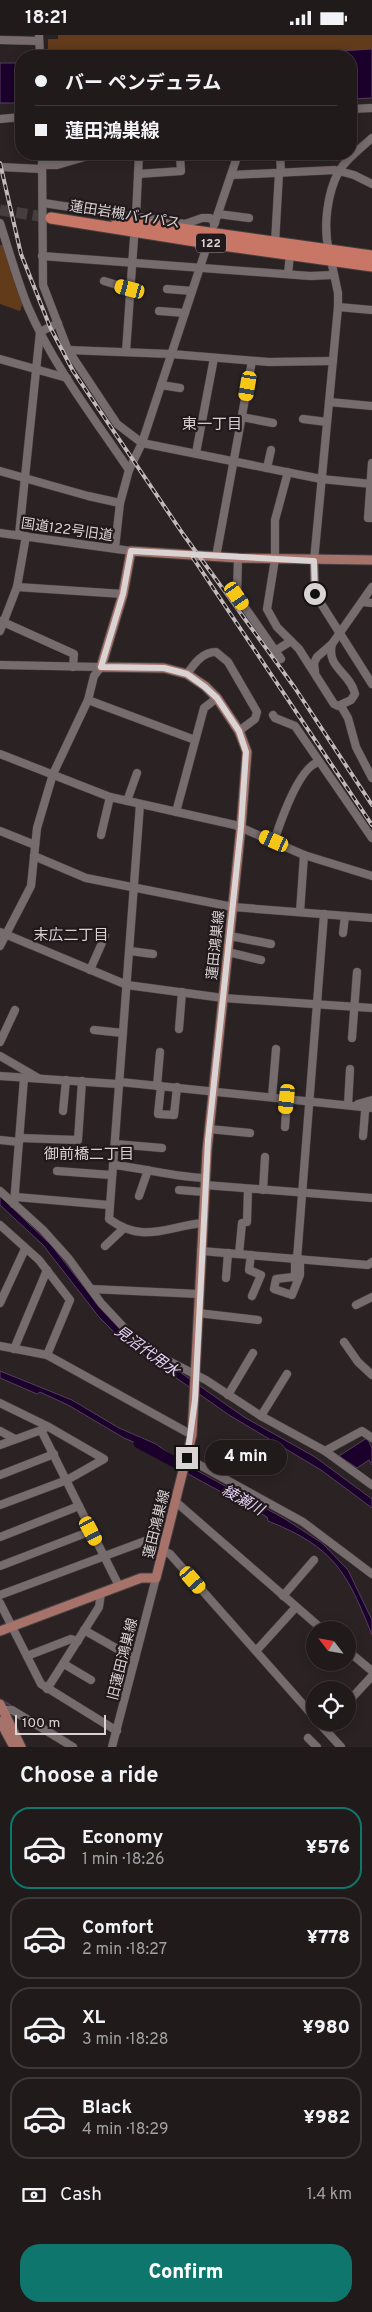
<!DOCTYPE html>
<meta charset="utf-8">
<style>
body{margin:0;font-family:Overpass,"Noto Sans JP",sans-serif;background:#282324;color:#f1f3f6;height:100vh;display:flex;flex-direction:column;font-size:19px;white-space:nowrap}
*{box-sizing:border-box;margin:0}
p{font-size:16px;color:#a2a1a3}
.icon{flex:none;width:28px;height:28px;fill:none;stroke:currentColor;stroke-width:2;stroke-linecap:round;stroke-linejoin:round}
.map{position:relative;height:1712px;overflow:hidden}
.drawer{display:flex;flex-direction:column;background:#201a1b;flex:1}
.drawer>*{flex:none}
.banner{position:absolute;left:15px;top:15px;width:342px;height:110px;border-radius:20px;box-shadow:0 2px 12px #0003,0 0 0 1px #3d383a;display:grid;align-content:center;height:110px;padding:0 20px;background:#201a1b}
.needle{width:32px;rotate:301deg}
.buttons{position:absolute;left:306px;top:1586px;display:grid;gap:10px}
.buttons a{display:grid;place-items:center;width:50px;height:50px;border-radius:50%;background:#201a1b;box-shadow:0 2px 12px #0003,0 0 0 1px #3d383a;font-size:25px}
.scale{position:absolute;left:15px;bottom:12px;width:91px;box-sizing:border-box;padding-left:5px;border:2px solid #d9d3d4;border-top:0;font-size:14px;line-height:18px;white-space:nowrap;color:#d9d3d4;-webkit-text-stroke:4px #21191b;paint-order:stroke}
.end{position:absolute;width:22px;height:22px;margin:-11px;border:6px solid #d9d3d4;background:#111;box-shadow:0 0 0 2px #111}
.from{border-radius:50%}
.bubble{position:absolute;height:35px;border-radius:18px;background:#201a1b;box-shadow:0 2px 12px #0003,0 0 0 1px #3d383a;font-size:16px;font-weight:800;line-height:35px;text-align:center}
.car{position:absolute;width:15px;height:30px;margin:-15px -8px;border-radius:6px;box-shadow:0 0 4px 1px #0007;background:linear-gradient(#f5c518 24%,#345 0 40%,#f5c518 0 76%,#345 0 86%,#f5c518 0)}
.banner b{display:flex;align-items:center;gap:18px;height:48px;font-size:19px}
.banner b+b{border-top:1px solid #3d383a}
.banner i{width:12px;height:12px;background:#f1f3f6}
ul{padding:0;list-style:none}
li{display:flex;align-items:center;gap:15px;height:82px;margin:0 10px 8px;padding:0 10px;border:2px solid #3d383a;border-radius:20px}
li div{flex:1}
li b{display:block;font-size:19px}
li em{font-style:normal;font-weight:800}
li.active{border-color:#0f766e}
li>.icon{width:45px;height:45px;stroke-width:1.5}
h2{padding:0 20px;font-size:22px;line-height:60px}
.pay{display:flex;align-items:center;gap:12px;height:55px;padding:0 20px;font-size:19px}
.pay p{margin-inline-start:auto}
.action{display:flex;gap:10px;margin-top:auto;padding:10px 20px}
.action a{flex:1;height:58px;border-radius:20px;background:#0f766e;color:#fff;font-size:20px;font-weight:800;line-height:58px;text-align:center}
.status{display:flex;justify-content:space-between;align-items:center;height:35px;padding:0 25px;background:#201a1b;direction:ltr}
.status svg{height:14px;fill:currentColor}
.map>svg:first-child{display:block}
.green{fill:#623b1b}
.water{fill:#1c002c;stroke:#553f5e}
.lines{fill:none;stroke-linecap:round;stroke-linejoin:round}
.stream{stroke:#553f5e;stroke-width:2}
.river{stroke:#1c002c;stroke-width:11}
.highway-tunnel{stroke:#453d3e;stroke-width:11;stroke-dasharray:11 5.5;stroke-linecap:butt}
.minor-casing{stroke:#464041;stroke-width:9}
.major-casing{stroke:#464041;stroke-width:11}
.highway-casing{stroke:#464041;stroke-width:13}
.minor{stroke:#766b6d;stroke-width:8}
.major{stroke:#a77269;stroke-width:9}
.highway{stroke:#c87666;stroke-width:11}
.rail-casing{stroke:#c0babb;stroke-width:4}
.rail{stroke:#21191b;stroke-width:2;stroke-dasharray:5.5;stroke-linecap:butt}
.route{stroke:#d9d3d4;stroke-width:6}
.labels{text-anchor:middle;stroke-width:4.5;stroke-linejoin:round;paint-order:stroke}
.shield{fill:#21191b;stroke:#a29b9c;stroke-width:1}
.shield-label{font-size:12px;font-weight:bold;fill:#d9d3d4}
.street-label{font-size:14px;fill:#d9d3d4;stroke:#21191b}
.neighbourhood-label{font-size:15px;fill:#d9d3d4;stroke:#21191b}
.water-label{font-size:15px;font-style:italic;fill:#e9d2f9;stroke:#21191b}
</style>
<div class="status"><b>18:21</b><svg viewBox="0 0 49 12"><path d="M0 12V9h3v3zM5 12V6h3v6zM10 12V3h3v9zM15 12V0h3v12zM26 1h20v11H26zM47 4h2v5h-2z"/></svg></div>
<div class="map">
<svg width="372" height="1712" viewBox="0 0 372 1712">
<rect width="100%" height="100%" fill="#2b2224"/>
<g class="green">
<polygon points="58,0 372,0 372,14 309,18 140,18 48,21 48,4 58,4"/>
<polygon points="0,210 4,210 24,265 20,276 0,269"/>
</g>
<g class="water">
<polygon points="372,14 372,63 351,64 351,21 98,21 140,18 309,18"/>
<rect x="0" y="28" width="21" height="40"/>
<polygon points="0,1161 52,1211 102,1275 127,1300 244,1382 315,1422 372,1464 372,1473 321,1435 229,1380 121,1304 99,1282 43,1210 0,1170"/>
<path d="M 0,1336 L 72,1365 L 119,1393 L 156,1409 L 176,1424 L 285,1484 L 322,1508 L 348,1535 L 372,1585 L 372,1600 C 347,1537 334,1512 268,1486 L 267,1482 L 190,1440 L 159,1418 L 124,1403 L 68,1370 L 40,1357 L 37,1359 L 0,1343 Z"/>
<polygon points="367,1403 372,1413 372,1430 369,1425 357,1433 339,1421"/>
</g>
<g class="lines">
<g class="stream">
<polyline points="5,1667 13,1672"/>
<polyline points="35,1684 69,1705"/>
</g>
<polyline class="river" points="139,1408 182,1431"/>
<polyline class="highway-tunnel" points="0,175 51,183"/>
<defs>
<g id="minor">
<polyline points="39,0 40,21"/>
<polyline points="0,5 39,6"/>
<polyline points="351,74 372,73"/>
<polyline points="0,84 21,82"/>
<polyline points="42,119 43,250 68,315 117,389 142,408 321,444 372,449"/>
<polyline points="280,119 281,138"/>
<polyline points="42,130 57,130 95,119"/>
<polyline points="0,132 42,134"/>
<polyline points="138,139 181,136 180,121 194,119"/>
<polyline points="232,140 335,135 354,140 372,149"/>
<polyline points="43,168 185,189 202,183 210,183 215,188"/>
<polyline points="218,179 249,183"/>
<polyline points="136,181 139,119"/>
<path d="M 0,188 C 9,216 17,245 28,272 C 53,330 94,383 129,435"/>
<polyline points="214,190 238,119"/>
<polyline points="275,208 279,138"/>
<path d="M 329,216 C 323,192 327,158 339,136 C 347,123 361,113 372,103"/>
<polyline points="42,221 310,241 333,240"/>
<polyline points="331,225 338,258 338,272 314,526 315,559 372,649"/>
<polyline points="288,239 290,219"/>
<polyline points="104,246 130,254"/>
<polyline points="167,254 192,256"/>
<polyline points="338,272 372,275"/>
<polyline points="159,276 185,278"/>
<polyline points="68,315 171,319 269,327 333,326"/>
<polyline points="126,317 134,203"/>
<polyline points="0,324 67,343"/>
<polyline points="161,350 180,353"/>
<polyline points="329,367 372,371"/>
<polyline points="242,382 273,388"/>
<polyline points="303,384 327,387"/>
<polyline points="196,418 214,323"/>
<polyline points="372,428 368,483 372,483"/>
<polyline points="267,433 271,415"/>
<polyline points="0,436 88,461 120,468"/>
<path d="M 288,437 L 275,485 L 275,524 L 267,574 L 277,592 L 299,614 L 334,669 L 338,671 L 351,665 L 355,659 C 350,637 326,633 332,609"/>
<polyline points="0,498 131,516"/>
<polyline points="19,500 40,297 58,288"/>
<polyline points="115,513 120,468 129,435 142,408 208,208"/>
<polyline points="216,522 252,326"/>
<polyline points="238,523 237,561 281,624"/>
<polyline points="17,552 123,559"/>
<polyline points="362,567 372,568"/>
<polyline points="1,586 74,619 73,632"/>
<polyline points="0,596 17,552 26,501"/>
<polyline points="275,616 291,606"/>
<polyline points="0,630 101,632"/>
<polyline points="315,637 314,628 317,622 332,609 372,552"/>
<path d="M 187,639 C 194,629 202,617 216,617 L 228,627 L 257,677 L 255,684 L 239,696"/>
<polyline points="88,665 195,705"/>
<polyline points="341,671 348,683 356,712 372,743"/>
<polyline points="273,680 275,683 295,691 372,803"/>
<polyline points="0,719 110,762 235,790 304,820 372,841"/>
<polyline points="127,766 137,738"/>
<path d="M 140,769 L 109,1184 C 143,1209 166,1192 202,1188"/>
<polyline points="176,777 204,673 217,663"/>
<polyline points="0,796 35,810"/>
<polyline points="101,800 110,762"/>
<path d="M 274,806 C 280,788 299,731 319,727"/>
<polyline points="34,821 86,843 233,872 372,883"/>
<polyline points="300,877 304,820"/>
<polyline points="0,897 127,950 223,963 372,973"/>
<polyline points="343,898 345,881"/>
<polyline points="230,901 271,909"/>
<polyline points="0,911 31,851 37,793 53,739 88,665 94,641 101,632"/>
<polyline points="130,916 153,919"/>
<polyline points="228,917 261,925"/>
<polyline points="90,935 105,901"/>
<polyline points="179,994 182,957"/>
<polyline points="94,995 123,998"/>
<polyline points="352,1003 357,937"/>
<polyline points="0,1007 15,975"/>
<polyline points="0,1021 38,1043"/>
<polyline points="0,1041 117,1049 120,1047 372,1073"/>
<polyline points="157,1051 160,1017"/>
<polyline points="161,1051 158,1079 174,1080 177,1052"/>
<polyline points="272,1062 276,1014"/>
<polyline points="358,1069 372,1065"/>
<polyline points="348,1070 350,1034"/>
<polyline points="63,1076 66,1045"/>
<polyline points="285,1092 287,1064"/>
<polyline points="209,1094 250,1098"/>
<polyline points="363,1101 365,1077"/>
<polyline points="20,1103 78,1105 82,1046"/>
<polyline points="0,1105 19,1107"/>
<polyline points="115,1109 162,1113"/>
<path d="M 113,1130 C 144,1133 174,1142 205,1143"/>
<polyline points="57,1136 111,1140"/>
<polyline points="205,1150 372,1163"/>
<polyline points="179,1155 204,1157"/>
<polyline points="263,1155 265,1122"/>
<polyline points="0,1156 43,1195 69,1224 101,1268 130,1299 161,1322 206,1345 261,1381 325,1416 372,1450"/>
<polyline points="139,1161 148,1135"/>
<polyline points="16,1162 109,1170"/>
<polyline points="14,1169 24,1043"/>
<polyline points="247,1187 248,1154"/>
<polyline points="0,1190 39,1225 70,1265 47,1320"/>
<polyline points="105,1211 123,1194"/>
<polyline points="201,1216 368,1230 372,1227"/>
<polyline points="239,1219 242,1188"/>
<polyline points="251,1220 249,1235 261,1240 252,1261"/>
<polyline points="295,1223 295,1239 293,1242 276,1244 274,1254 292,1260 300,1240 300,1224"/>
<polyline points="297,1224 324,879"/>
<polyline points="226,1243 228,1218"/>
<polyline points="91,1254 199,1259"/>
<polyline points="0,1268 25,1214"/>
<polyline points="356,1270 372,1262"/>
<polyline points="198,1278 258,1285"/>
<polyline points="344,1307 358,1327 372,1340"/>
<polyline points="0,1311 47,1320 192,1400"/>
<polyline points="14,1314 47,1235"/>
<polyline points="228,1360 253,1318"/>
<polyline points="0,1368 47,1391 104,1424 67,1445 0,1470"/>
<polyline points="261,1381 287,1339"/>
<polyline points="41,1395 119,1551"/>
<polyline points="0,1396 15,1404"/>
<polyline points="0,1410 44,1394"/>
<polyline points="325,1416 362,1396 372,1403"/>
<polyline points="187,1423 303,1487 372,1539"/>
<polyline points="0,1440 54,1419"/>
<polyline points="176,1467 323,1595"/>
<polyline points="0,1502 79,1471"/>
<polyline points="163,1516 170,1519 315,1683"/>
<polyline points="0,1531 91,1496"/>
<polyline points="0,1560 145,1506"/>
<polyline points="283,1561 314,1525"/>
<polyline points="0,1568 41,1649 117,1696"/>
<polyline points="84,1595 135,1624"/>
<polyline points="256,1616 296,1572"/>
<polyline points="348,1616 372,1636"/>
<polyline points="27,1621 71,1604 78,1606"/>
<polyline points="64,1629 91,1645"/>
<polyline points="47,1654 99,1572 101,1558"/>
<polyline points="348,1667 372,1641"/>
<polyline points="3,1675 12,1675 73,1712"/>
<polyline points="319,1688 341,1712"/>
<polyline points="308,1703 317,1712"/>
<polyline points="112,1712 156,1543"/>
</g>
<g id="major">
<polyline points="0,1596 141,1543 156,1543 192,1400 207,1116 241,792 247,717 239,696 217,663 205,651 187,639 164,633 101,632 123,559 131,516 238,523 372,525"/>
<polyline points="0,1669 21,1712"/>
<polyline points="0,1686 14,1712"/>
</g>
<g id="highway">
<polyline points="51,183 208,208 372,231"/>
<polyline points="117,185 372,221"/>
</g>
</defs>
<use href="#minor" class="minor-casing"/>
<use href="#major" class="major-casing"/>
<use href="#highway" class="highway-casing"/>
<use href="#minor" class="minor"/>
<use href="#major" class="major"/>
<use href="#highway" class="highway"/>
<defs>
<g id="rail">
<polyline points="0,128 21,219 50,292 73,336 183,499 295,653 372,770"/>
<polyline points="193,523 372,790"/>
</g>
</defs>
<use href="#rail" class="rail-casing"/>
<use href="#rail" class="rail"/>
</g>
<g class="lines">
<polyline class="route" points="187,1423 195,1365 208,1105 241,792 246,717 239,696 217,663 205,652 187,639 164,633 101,632 123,559 131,516 314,526 315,559"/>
</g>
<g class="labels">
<rect class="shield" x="196" y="198.5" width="30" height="19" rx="4"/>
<g class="shield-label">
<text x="211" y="212">122</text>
</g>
<g class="street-label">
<text transform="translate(125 179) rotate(9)" y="5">蓮田岩槻バイパス</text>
<text transform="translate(67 494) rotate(8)" y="5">国道122号旧道</text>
<text transform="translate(215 910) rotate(-84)" y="5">蓮田鴻巣線</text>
<text transform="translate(156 1489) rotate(-76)" y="5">蓮田鴻巣線</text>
<text transform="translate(122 1624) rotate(-76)" y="5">旧蓮田鴻巣線</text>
</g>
<g class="neighbourhood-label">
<text x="212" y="394">東一丁目</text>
<text x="71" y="905">末広二丁目</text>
<text x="89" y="1124">御前橋二丁目</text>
</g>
<g class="water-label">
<text transform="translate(147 1316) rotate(36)" y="5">見沼代用水</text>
<text transform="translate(243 1465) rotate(30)" y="5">綾瀬川</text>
</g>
</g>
</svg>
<div class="buttons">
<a><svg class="needle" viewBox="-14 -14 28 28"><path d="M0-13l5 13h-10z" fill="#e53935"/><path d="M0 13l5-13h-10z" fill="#a2a1a3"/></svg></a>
<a><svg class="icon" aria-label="locate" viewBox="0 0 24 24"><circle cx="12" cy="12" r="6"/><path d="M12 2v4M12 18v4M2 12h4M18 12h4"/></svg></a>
</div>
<div class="scale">100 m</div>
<i class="end from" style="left:315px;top:559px"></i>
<i class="end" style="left:187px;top:1423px"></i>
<div class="bubble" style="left:205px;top:1405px;width:82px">4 min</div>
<i class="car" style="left:130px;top:254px;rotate:285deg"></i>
<i class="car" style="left:248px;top:351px;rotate:190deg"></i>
<i class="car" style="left:237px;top:561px;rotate:145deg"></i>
<i class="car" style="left:274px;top:806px;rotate:294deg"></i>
<i class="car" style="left:287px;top:1064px;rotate:186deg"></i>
<i class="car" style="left:91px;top:1496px;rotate:152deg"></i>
<i class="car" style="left:193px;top:1545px;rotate:139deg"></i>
<div class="banner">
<b><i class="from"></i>バー ペンデュラム</b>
<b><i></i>蓮田鴻巣線</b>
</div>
</div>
<section class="drawer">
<h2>Choose a ride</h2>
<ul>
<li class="active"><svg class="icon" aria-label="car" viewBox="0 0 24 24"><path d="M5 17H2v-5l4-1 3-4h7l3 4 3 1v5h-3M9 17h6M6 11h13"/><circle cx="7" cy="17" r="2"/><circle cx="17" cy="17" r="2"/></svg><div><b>Economy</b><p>1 min · 18:26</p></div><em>¥576</em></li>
<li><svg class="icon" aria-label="car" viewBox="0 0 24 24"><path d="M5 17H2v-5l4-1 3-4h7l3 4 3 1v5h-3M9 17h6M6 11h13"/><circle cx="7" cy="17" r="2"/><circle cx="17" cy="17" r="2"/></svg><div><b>Comfort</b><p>2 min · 18:27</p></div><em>¥778</em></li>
<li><svg class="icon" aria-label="car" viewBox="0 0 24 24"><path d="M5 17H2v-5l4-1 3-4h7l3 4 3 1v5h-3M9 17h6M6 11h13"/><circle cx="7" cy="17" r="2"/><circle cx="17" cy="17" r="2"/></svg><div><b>XL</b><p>3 min · 18:28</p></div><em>¥980</em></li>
<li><svg class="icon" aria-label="car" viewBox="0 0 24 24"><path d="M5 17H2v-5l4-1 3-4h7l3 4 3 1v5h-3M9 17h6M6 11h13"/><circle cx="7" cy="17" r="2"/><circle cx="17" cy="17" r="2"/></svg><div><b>Black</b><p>4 min · 18:29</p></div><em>¥982</em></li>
</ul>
<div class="pay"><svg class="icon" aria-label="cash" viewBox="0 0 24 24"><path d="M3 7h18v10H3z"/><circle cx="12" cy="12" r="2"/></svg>Cash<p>1.4 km</p></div>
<div class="action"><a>Confirm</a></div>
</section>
